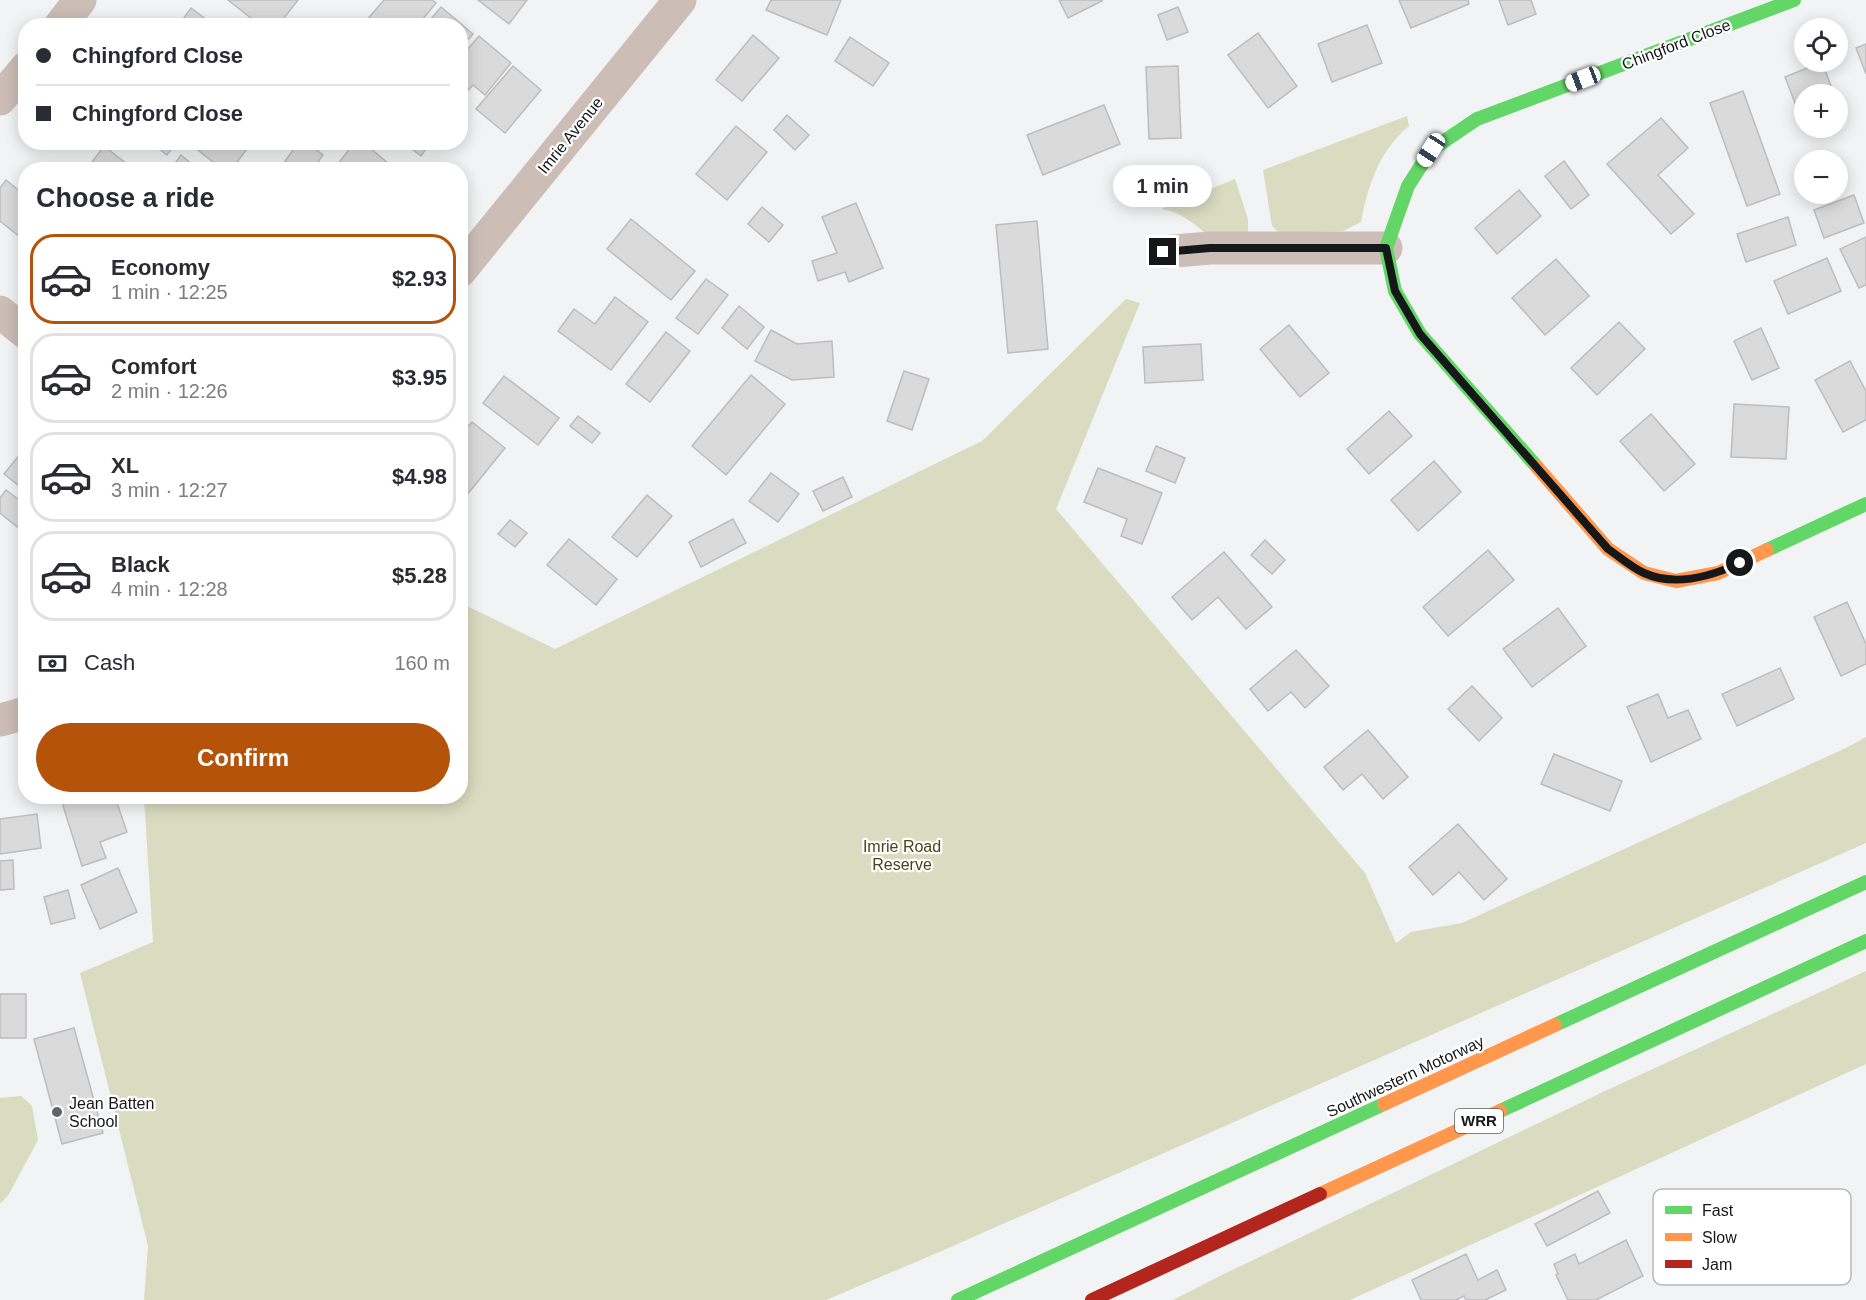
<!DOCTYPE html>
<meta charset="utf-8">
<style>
body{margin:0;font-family:Helvetica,sans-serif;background:#f2f2f3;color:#2b2b33;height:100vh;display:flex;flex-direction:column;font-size:22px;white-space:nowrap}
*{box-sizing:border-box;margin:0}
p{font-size:20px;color:#7c7c81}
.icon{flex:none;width:33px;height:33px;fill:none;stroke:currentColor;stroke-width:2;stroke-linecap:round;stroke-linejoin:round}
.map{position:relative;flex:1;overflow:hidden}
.side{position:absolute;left:18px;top:162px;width:450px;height:642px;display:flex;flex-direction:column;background:#fff;border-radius:24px;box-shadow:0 3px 15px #0003}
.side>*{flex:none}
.banner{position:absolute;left:18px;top:18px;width:450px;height:132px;border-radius:24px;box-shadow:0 3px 15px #0003;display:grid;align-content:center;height:132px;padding:0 18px;background:#fff}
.controls{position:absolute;left:1794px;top:18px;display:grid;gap:12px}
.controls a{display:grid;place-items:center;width:54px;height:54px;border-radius:50%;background:#fff;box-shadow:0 3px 15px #0003;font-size:30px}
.end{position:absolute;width:27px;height:27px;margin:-14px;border:8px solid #161718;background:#fff;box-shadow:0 0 0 3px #fff}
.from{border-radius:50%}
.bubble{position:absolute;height:42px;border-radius:21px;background:#fff;box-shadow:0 3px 15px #0003;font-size:20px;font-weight:700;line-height:42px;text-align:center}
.car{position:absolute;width:18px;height:36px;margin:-18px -9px;border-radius:8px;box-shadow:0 0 4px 2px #0007;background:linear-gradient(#fff 24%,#345 0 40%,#fff 0 76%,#345 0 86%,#fff 0)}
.banner b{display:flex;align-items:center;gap:21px;height:57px;font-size:22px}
.banner b+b{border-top:2px solid #e1e1e2}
.banner i{width:15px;height:15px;background:#2b2b33}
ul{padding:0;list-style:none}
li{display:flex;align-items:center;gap:18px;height:90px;margin:0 12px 9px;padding:0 6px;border:3px solid #e1e1e2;border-radius:24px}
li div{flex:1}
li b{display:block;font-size:22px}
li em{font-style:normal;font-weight:700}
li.active{border-color:#b45309}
li>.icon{width:54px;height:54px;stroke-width:1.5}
h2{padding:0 18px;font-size:27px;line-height:72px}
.pay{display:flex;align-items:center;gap:15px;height:66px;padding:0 18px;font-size:22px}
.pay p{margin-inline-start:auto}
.cta{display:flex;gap:12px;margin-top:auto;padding:12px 18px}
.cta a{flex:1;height:69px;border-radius:36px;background:#b45309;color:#fff;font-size:24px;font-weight:700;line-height:69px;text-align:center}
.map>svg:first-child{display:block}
.green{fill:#d9dcc1}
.building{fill:#dadadb;stroke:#bdbdbe;stroke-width:1.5}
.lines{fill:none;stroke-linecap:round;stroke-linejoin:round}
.street{stroke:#ccbdb7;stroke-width:33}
.fast{stroke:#63d668;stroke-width:14}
.slow{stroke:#ff974d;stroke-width:14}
.jam{stroke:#b3261e;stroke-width:14}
.route{stroke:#161718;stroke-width:8}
.poi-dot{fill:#636465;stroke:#fff;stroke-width:2}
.labels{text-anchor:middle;stroke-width:4.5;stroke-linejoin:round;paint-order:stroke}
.shield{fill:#fff;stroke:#5c5d5d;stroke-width:1.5}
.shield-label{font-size:15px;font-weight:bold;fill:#161718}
.street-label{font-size:16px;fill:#161718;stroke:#fff}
.park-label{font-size:16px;fill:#454714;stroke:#fff}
.poi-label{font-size:16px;fill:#161718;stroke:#fff;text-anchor:start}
.key{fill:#fff;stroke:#b9b9ba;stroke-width:1.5}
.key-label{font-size:16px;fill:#161718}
</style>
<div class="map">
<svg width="1866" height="1300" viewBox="0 0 1866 1300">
<rect width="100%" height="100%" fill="#f2f3f4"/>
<g class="green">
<path d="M 1407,116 L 1409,126 C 1379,151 1368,185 1361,222 L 1343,231 L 1279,233 L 1272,226 L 1263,170 Z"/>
<path d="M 1235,179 L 1248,219 L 1248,235 L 1209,236 C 1194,224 1182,212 1161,209 Z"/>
<polygon points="1126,299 1140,303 1056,509 1365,873 1396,943 1411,932 1462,923 1846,748 1866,737 1866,843 944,1250 826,1300 144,1300 148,1246 80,973 153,942 144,797 460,796 461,603 555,649 982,441"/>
<polygon points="1866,971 1866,1064 1350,1300 1173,1300 1222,1275 1605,1091"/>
<polygon points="21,1096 32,1106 38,1140 9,1194 0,1204 0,1098"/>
</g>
<g class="building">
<polygon points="228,0 298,0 278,26 261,26"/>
<polygon points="384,0 432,0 436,3 417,26 372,26 366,21"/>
<polygon points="478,0 527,0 509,24"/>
<polygon points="771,0 841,0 827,35 766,10"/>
<polygon points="1059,0 1102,0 1102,1 1068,18"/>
<polygon points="1399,0 1468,0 1469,4 1411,28"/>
<polygon points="1499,0 1531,0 1536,14 1508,25"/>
<polygon points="441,7 473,34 460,48 460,26 425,26"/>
<polygon points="1178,7 1188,32 1167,40 1158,15"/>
<polygon points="191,8 215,26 178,26"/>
<polygon points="1367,25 1382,63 1332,82 1318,44"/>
<polygon points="1258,33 1297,86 1268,108 1228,55"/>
<polygon points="753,35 779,58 742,101 716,80"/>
<polygon points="479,36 511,63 485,95 473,85 462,97 460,96 460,58"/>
<polygon points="850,37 889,63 873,86 835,61"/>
<polygon points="1866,44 1866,74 1856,48"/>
<polygon points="1822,62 1834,94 1804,94 1804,128 1818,128 1806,132 1785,77"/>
<polygon points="513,66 541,90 505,133 476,109"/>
<polygon points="1178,66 1181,138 1149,139 1146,67"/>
<polygon points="1743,91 1780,194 1747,206 1710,103"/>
<polygon points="1838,102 1843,117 1838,120"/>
<polygon points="1104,105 1120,144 1043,175 1027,135"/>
<polygon points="787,115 809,135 795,150 774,130"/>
<polygon points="1661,118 1688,148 1658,175 1694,214 1671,234 1607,164"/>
<polygon points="736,126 767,152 727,200 696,174"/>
<polygon points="150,142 177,142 167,155"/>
<polygon points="238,142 247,149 231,170 223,170 189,143"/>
<polygon points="299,142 306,142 323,155 312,170 296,170 285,161"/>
<polygon points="355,142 363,142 396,170 333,170"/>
<polygon points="403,142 431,142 421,156"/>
<polygon points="104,146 132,168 131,170 86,170"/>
<polygon points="181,155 199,170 170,170"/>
<polygon points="1564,161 1589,195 1571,209 1545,176"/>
<polygon points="6,180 26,196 25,241 0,221 0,188"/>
<polygon points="1519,190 1541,216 1497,254 1475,228"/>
<polygon points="1854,195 1864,223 1824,238 1814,210"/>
<polygon points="856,203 883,268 849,282 845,272 818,281 812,261 837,253 822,217"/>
<polygon points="762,207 783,225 769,242 748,224"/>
<polygon points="1788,217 1796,245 1746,262 1737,234"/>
<polygon points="631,219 695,271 671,300 607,249"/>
<polygon points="1037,221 1048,349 1008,353 996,225"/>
<polygon points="1866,237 1866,285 1859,288 1840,249"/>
<polygon points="1827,258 1841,291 1788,314 1774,281"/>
<polygon points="1556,259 1589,296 1545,335 1512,298"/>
<polygon points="706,279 728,295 698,334 676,318"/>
<polygon points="615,297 648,322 611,370 558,331 574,309 595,324"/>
<polygon points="739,306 764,327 747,349 722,328"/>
<polygon points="1619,322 1645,349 1597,395 1571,368"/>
<polygon points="1289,325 1329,373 1300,397 1260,349"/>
<polygon points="1761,328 1779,368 1752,380 1734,341"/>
<polygon points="771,330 797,344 832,341 834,377 792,380 755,361"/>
<polygon points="666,332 690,351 650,402 626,384"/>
<polygon points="1201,344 1203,380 1145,383 1143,347"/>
<polygon points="1850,361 1866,391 1866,420 1843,432 1815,380"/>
<polygon points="904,371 929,379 912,430 887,421"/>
<polygon points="751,375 785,404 726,475 692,446"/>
<polygon points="504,376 559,418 538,445 483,403"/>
<polygon points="1734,404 1789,407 1786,459 1731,457"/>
<polygon points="1389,411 1412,436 1369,474 1347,449"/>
<polygon points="1651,414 1695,464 1664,491 1620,441"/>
<polygon points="578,416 600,433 592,443 570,426"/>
<polygon points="472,422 505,448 466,496 460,492 460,436"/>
<polygon points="1156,446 1185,458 1175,483 1146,471"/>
<polygon points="21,453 26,457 26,486 23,489 4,474"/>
<polygon points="1434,461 1461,492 1418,531 1391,500"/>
<polygon points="1098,468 1162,493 1142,544 1121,536 1127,519 1084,502"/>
<polygon points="771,473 799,494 778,522 749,501"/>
<polygon points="843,477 852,497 823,511 813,491"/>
<polygon points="6,490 26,505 26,525 21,530 0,513 0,498"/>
<polygon points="647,495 672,516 637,557 612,537"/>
<polygon points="733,519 746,543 701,567 689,542"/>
<polygon points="510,520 527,533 515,547 498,534"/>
<polygon points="569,539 617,579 596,605 547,565"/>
<polygon points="1265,540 1285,560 1272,574 1251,555"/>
<polygon points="1488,550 1514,580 1448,636 1423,607"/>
<polygon points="1224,552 1272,607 1246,629 1218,597 1192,620 1172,597"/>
<polygon points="1847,602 1866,644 1866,664 1841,676 1814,617"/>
<polygon points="1558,608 1586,646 1532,687 1503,649"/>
<polygon points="1296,650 1329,686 1305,708 1291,692 1268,711 1250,689"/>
<polygon points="1780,668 1794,699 1737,726 1722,694"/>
<polygon points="1472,686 1502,718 1479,741 1448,709"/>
<polygon points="1658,694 1668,718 1688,710 1701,739 1651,762 1627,707"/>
<polygon points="1368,730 1408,777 1383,799 1362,774 1343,790 1324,767"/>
<polygon points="1554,754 1622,781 1610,811 1541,784"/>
<polygon points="60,796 105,796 107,803 116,800 127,832 100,842 106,858 82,866"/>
<polygon points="37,814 41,848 0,854 0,819"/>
<polygon points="1458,824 1507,879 1484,900 1459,872 1433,895 1409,867"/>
<polygon points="13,860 14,889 0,890 0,861"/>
<polygon points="118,868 137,912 100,929 81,885"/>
<polygon points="68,890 75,918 51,924 44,897"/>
<rect x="0" y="994" width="26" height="44"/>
<polygon points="74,1028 103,1133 62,1144 34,1039"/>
<polygon points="1598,1191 1610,1213 1547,1246 1535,1224"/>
<polygon points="1626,1240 1643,1276 1596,1300 1568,1300 1556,1275 1558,1274 1554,1264 1575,1254 1579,1264"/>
<polygon points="1466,1254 1478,1280 1497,1270 1506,1290 1485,1300 1466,1300 1464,1296 1456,1300 1421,1300 1412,1280"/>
</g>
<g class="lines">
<g class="street">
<polyline points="60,26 80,0"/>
<polyline points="0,99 26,68"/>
<polyline points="1163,252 1210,248 1386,248"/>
<polyline points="460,271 680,0"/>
<polyline points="0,312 26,333"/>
<polyline points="0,720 26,713"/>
</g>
<g class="fast">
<polyline points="1537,467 1420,334 1395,291 1386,248 1408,186 1431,150 1477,119 1794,0"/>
<polyline points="1767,550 1866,504"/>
<polyline points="1555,1025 1866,882"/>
<polyline points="1500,1111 1866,941"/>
<polyline points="958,1300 1384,1104"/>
</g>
<g class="slow">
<polyline points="1537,467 1608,549 1644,573 1676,581 1718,573 1767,550"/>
<polyline points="1384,1104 1555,1025"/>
<polyline points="1320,1194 1500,1111"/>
</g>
<polyline class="jam" points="1092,1300 1320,1194"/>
</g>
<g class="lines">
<path class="route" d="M 1163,252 L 1210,248 L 1386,248 L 1395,291 L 1420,334 L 1608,549 C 1620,557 1631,567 1644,573 C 1675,587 1710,577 1740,563"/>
</g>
<circle class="poi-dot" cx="57" cy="1112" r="6"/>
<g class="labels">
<rect class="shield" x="1455" y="1109" width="48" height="24" rx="4.5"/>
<g class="shield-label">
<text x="1479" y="1126">WRR</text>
</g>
<g class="street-label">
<text transform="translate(1676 44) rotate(-21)" y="6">Chingford Close</text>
<text transform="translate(570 135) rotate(-51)" y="6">Imrie Avenue</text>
<text transform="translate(1405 1076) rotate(-25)" y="6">Southwestern Motorway</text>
</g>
<g class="park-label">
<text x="902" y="852">Imrie Road<tspan x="902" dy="18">Reserve</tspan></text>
</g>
<g class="poi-label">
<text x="69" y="1109">Jean Batten<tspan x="69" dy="18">School</tspan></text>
</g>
</g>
<rect x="1653" y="1189" width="198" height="96" rx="9" class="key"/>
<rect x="1665" y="1206" width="27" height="8" fill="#63d668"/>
<rect x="1665" y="1233" width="27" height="8" fill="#ff974d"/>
<rect x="1665" y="1260" width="27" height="8" fill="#b3261e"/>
<g class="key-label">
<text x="1702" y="1216">Fast</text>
<text x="1702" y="1243">Slow</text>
<text x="1702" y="1270">Jam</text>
</g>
</svg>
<div class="controls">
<a><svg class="icon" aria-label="locate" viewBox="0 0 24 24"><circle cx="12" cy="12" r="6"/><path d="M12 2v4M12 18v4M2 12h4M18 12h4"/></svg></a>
<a>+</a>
<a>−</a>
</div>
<i class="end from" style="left:1740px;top:563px"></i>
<i class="end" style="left:1163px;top:252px"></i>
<div class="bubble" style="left:1113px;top:165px;width:99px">1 min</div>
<i class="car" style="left:1583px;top:79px;rotate:249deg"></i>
<i class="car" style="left:1431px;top:150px;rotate:213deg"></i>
<div class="banner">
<b><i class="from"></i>Chingford Close</b>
<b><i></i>Chingford Close</b>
</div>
<section class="side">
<h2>Choose a ride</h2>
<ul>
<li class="active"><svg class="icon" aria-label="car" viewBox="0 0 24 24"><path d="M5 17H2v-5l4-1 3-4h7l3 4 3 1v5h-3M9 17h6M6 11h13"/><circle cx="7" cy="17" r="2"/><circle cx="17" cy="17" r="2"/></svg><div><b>Economy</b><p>1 min · 12:25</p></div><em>$2.93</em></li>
<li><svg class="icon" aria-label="car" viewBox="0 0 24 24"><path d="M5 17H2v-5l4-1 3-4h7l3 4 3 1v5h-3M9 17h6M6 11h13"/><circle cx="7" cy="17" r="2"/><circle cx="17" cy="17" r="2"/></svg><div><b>Comfort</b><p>2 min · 12:26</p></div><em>$3.95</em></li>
<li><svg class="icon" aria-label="car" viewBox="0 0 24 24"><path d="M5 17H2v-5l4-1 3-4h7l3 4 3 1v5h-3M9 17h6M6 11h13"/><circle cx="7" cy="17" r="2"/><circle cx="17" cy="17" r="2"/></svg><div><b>XL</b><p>3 min · 12:27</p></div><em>$4.98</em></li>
<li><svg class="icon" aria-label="car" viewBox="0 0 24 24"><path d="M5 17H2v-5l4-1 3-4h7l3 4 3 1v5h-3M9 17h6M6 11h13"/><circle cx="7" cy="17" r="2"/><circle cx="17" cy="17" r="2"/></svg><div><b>Black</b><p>4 min · 12:28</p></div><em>$5.28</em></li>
</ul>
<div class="pay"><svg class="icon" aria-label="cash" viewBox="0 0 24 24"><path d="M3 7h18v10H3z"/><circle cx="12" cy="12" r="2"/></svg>Cash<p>160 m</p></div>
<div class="cta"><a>Confirm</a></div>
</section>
</div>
